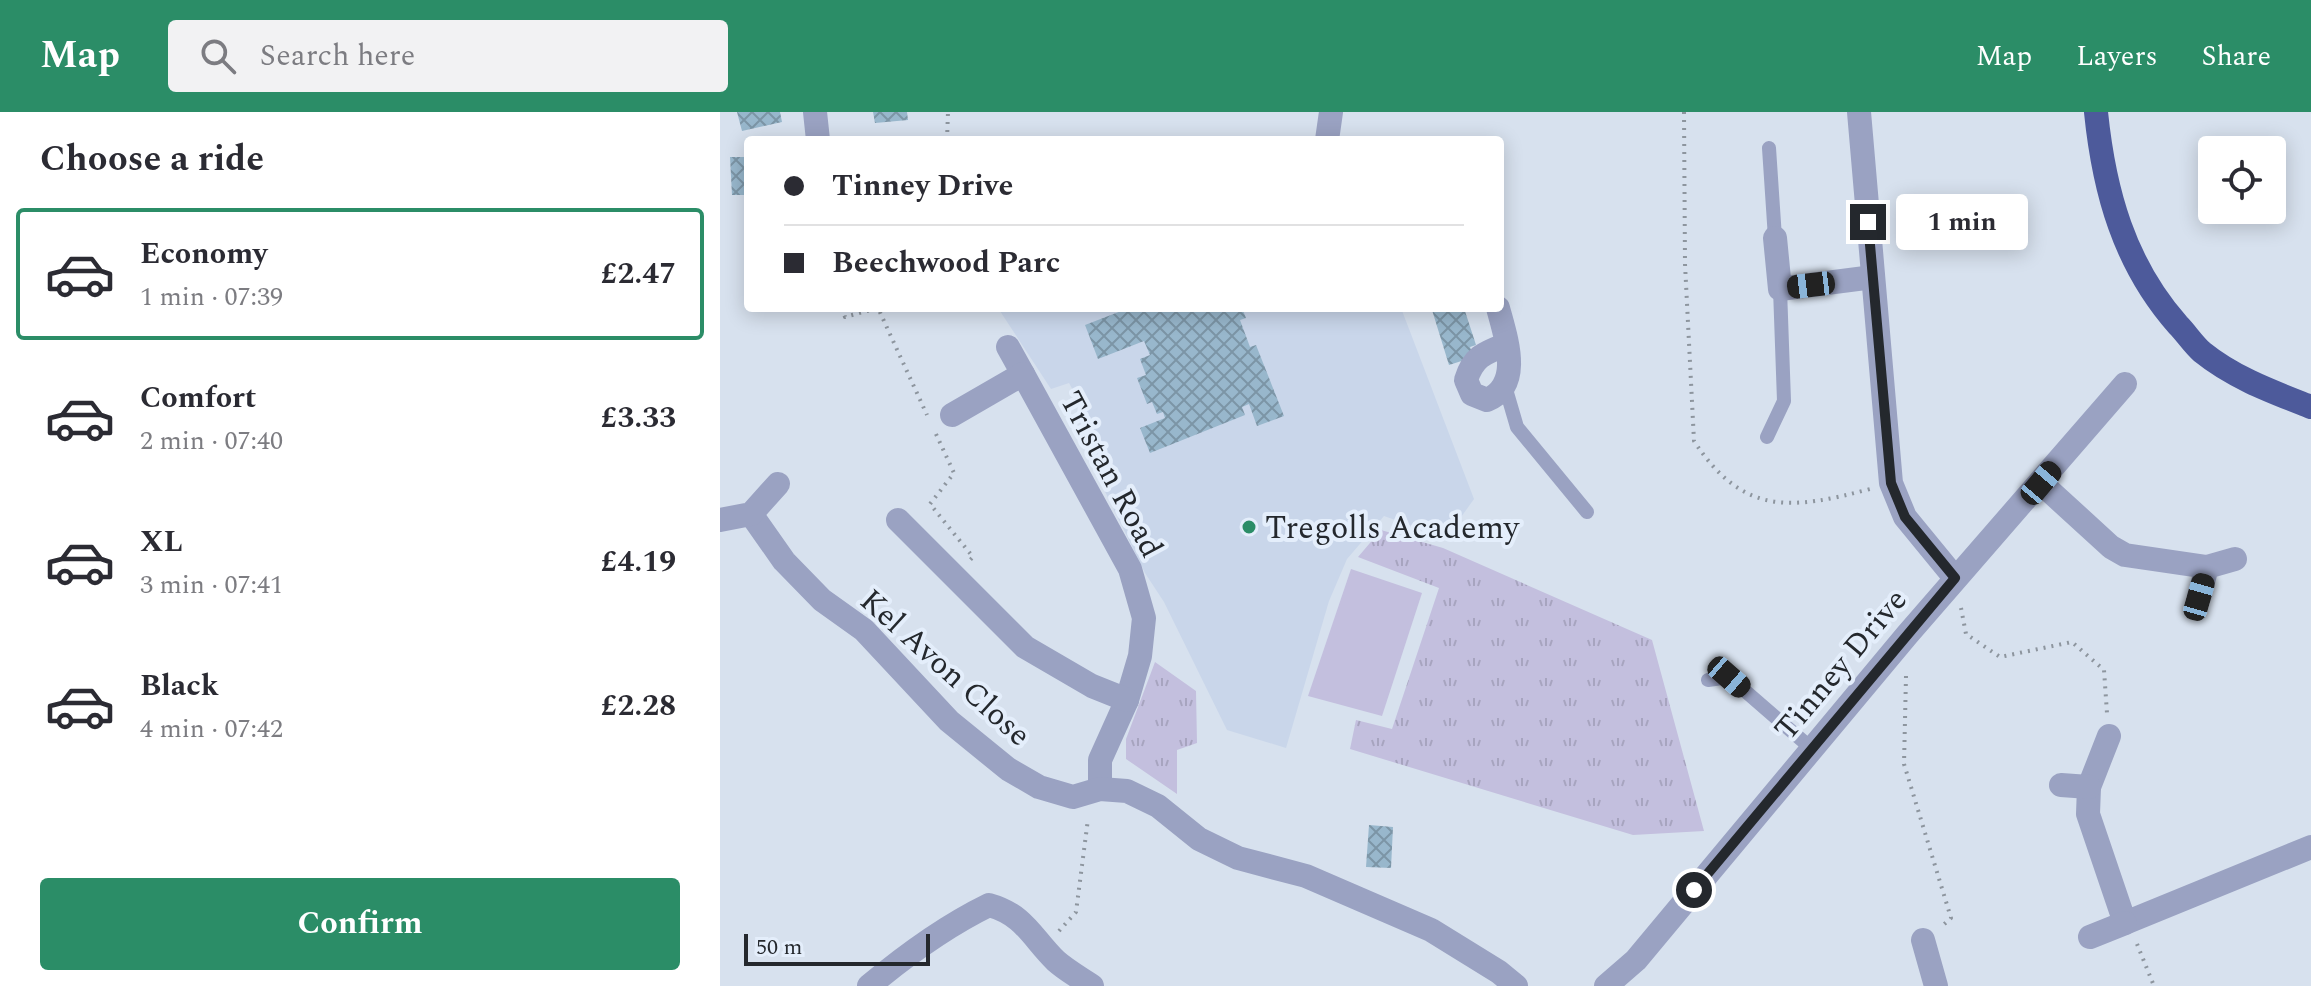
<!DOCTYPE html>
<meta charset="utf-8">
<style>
body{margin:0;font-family:Spectral,serif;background:#f2f2f3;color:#2b2b33;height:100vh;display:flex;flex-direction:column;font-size:30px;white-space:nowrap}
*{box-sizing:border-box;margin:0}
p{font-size:26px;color:#7c7c81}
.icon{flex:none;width:44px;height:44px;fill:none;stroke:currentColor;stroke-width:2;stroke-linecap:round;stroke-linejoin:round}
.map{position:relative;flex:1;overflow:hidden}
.drawer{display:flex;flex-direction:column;background:#fff;width:720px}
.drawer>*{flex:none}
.top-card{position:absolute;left:24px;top:24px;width:760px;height:176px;border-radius:8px;box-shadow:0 4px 20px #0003;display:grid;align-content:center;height:176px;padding:0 40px;background:#fff}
.fabs{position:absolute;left:1478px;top:24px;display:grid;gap:16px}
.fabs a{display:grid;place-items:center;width:88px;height:88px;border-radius:8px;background:#fff;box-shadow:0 4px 20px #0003;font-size:40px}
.scale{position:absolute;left:24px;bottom:20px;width:186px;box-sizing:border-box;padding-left:8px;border:4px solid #24282d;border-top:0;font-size:22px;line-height:28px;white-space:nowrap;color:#24282d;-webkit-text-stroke:6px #e4eefb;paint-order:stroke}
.end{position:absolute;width:36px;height:36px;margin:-18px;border:10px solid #24282d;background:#fff;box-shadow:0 0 0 4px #fff}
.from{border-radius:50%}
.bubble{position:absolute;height:56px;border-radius:8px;background:#fff;box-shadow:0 4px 20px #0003;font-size:26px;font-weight:700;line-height:56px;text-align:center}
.car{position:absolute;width:24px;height:48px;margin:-24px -12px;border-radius:10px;box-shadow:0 0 6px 2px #0007;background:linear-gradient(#222 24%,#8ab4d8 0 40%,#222 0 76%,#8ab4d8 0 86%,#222 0)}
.top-card b{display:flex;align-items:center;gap:28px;height:76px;font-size:30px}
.top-card b+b{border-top:2px solid #e1e1e2}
.top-card i{width:20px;height:20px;background:#2b2b33}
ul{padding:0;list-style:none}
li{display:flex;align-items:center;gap:24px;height:132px;margin:0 16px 12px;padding:0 24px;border:4px solid transparent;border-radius:8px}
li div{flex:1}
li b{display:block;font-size:30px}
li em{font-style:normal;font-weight:700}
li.selected{border-color:#2b8d67}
li>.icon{width:72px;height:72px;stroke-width:1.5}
h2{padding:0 40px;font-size:36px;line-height:96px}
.button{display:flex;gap:16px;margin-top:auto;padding:16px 40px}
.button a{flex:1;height:92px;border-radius:8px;background:#2b8d67;color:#fff;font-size:32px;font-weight:700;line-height:92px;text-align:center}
header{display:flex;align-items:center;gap:48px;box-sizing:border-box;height:112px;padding:0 40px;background:#2b8d67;color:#fff}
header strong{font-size:38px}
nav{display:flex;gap:44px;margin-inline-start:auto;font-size:28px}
.search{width:560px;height:72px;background:#f2f2f3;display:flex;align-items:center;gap:20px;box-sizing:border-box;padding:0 28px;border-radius:8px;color:#7c7c81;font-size:30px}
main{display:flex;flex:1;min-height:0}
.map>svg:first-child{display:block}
.built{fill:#c9d6ea}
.grass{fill:url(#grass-tufts)}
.pitch{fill:#c3bfde}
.building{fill:url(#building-cross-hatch)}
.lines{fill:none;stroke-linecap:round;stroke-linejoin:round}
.path{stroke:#8d959e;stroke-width:4;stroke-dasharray:2 6;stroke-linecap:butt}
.lane{stroke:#9aa2c2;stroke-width:14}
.street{stroke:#9aa2c2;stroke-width:24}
.highway{stroke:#4d5a9b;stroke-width:24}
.route{stroke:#24282d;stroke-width:10}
.poi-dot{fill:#2b8d67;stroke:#e4eefb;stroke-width:3}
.labels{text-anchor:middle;stroke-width:8;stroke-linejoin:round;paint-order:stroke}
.street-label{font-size:32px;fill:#24282d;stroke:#e4eefb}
.poi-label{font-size:32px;fill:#24282d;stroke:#e4eefb;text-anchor:start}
</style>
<header>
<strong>Map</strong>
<div class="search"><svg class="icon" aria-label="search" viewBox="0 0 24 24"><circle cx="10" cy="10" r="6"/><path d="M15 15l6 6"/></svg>Search here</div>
<nav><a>Map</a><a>Layers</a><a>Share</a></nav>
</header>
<main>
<section class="drawer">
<h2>Choose a ride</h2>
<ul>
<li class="selected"><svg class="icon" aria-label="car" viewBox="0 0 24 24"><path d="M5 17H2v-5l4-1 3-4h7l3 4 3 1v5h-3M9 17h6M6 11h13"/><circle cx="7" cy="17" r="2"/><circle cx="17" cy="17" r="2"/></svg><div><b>Economy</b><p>1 min · 07:39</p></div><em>£2.47</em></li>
<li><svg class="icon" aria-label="car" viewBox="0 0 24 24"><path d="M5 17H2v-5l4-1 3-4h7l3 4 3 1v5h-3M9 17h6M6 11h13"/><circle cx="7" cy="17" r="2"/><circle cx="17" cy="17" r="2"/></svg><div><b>Comfort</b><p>2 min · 07:40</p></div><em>£3.33</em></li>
<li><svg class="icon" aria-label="car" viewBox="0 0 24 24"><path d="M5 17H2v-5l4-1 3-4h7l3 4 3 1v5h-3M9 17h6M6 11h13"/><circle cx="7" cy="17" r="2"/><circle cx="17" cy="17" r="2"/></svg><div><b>XL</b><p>3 min · 07:41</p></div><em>£4.19</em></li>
<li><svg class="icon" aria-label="car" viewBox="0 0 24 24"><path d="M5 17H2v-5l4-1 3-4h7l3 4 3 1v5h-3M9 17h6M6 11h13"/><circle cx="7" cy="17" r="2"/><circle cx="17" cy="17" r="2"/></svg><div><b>Black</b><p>4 min · 07:42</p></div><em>£2.28</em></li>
</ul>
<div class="button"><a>Confirm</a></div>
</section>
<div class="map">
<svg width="1591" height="874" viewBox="0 0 1591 874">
<defs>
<pattern id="grass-tufts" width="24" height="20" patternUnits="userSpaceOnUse" patternTransform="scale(2)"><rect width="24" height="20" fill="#c3bfde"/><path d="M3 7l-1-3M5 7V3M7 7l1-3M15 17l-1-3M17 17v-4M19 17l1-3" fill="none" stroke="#a7a4bf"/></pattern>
<pattern id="building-cross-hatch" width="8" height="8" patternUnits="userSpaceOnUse" patternTransform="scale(2)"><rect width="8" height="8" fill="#98b7cc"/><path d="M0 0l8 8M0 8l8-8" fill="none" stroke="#7c95a6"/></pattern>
</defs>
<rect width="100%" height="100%" fill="#d7e1ee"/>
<polygon class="built" points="278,196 681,196 754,387 726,426 664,404 627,447 609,489 566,636 507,618 444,490 425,461 369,347 365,300 349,271 331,277"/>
<g class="grass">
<polygon points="661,418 723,436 932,528 984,719 913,723 630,637 636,608 672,617 719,476 638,445"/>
<polygon points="435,550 476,579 477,631 457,638 457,682 406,647 406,627"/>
</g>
<polygon class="pitch" points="631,457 702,481 662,604 588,584"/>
<g class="building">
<polygon points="17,0 60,0 62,10 22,19"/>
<polygon points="153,0 187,0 188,8 155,11"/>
<polygon points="10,45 28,45 28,83 12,83"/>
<polygon points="409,196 522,196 526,206 520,208 530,235 536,233 564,304 537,314 529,292 522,295 525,303 430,341 420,316 445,306 443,300 437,302 432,290 427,292 417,266 426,263 420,247 430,243 424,229 378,247 365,213"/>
<polygon points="718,196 744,196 756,233 750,235 754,245 729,253 712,198"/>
<polygon points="649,713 673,715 671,756 646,755"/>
</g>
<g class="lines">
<g class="path">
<path d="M 964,0 L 965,152 L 974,329 C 1023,404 1071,398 1150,377"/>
<polyline points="227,28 228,0"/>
<polyline points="122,196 125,205 158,196 207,303"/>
<polyline points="216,322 234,361 210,392 253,445 250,448"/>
<polyline points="1241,496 1246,522 1280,545 1352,530 1384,558 1387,601"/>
<polyline points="1186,564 1184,652 1231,806 1221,815"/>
<polyline points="339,819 356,800 368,707"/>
<polyline points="1417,832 1434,874"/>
</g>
<g class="lane">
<polyline points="1049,36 1055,126"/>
<polyline points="785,274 797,315 867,400"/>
<polyline points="1047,325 1064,289 1060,177"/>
<polyline points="988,568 1009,565 1091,636"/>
</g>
<g class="street">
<polyline points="95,0 98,28"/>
<polyline points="1139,0 1171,371 1185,405 1235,466"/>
<polyline points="607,28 611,0"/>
<polyline points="1055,126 1060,177 1153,165"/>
<path d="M 778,196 C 786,226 803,273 767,288 L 752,282 L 746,268 C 753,245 764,241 785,233"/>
<polyline points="288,235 303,262"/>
<polyline points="232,303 303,262 410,457 424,506 420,544 407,588 380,648 380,677"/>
<polyline points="1321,371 1391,435 1405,443 1487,455"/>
<polyline points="31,402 64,449 102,488 144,518 229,609 288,657 319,675 353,685 380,677 407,679 438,694 479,727 518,746 586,764 711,818 779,860 796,874"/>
<polyline points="0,408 31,402 58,372"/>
<polyline points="178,408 305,535 372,574 407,588"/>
<polyline points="1479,485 1487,455 1515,447"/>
<polyline points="1389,624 1369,675 1368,702 1405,811 1591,735"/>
<polyline points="1341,673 1369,675"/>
<polyline points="1370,825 1405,811"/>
<polyline points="1203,828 1216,874"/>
<path d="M 149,874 C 186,843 226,814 269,793 C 305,803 312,826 336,849 C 346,858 360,866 372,874"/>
<polyline points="886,874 916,848 1187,523 1405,272"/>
</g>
<path class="highway" d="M 1376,0 C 1384,79 1404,152 1458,213 C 1466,221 1473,232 1482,240 C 1514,266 1553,280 1591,295"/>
</g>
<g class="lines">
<polyline class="route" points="974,778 1235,466 1185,405 1171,371 1148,110"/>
</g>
<circle class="poi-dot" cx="529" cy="415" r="8"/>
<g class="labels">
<g class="street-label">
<text transform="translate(392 362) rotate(62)" y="11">Tristan Road</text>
<text transform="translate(1120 552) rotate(-50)" y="11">Tinney Drive</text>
<text transform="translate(226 555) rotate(42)" y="11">Kel Avon Close</text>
</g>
<g class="poi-label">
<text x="545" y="426">Tregolls Academy</text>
</g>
</g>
</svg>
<div class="fabs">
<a><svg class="icon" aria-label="locate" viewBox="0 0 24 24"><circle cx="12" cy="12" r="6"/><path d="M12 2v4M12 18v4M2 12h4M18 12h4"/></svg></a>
</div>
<div class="scale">50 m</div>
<i class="end from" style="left:974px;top:778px"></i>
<i class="end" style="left:1148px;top:110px"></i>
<div class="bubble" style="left:1176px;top:82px;width:132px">1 min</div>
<i class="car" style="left:1091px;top:173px;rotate:263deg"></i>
<i class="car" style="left:1321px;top:371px;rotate:40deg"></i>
<i class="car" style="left:1479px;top:485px;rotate:16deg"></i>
<i class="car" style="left:1009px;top:565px;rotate:131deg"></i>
<div class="top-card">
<b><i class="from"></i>Tinney Drive</b>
<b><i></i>Beechwood Parc</b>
</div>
</div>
</main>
